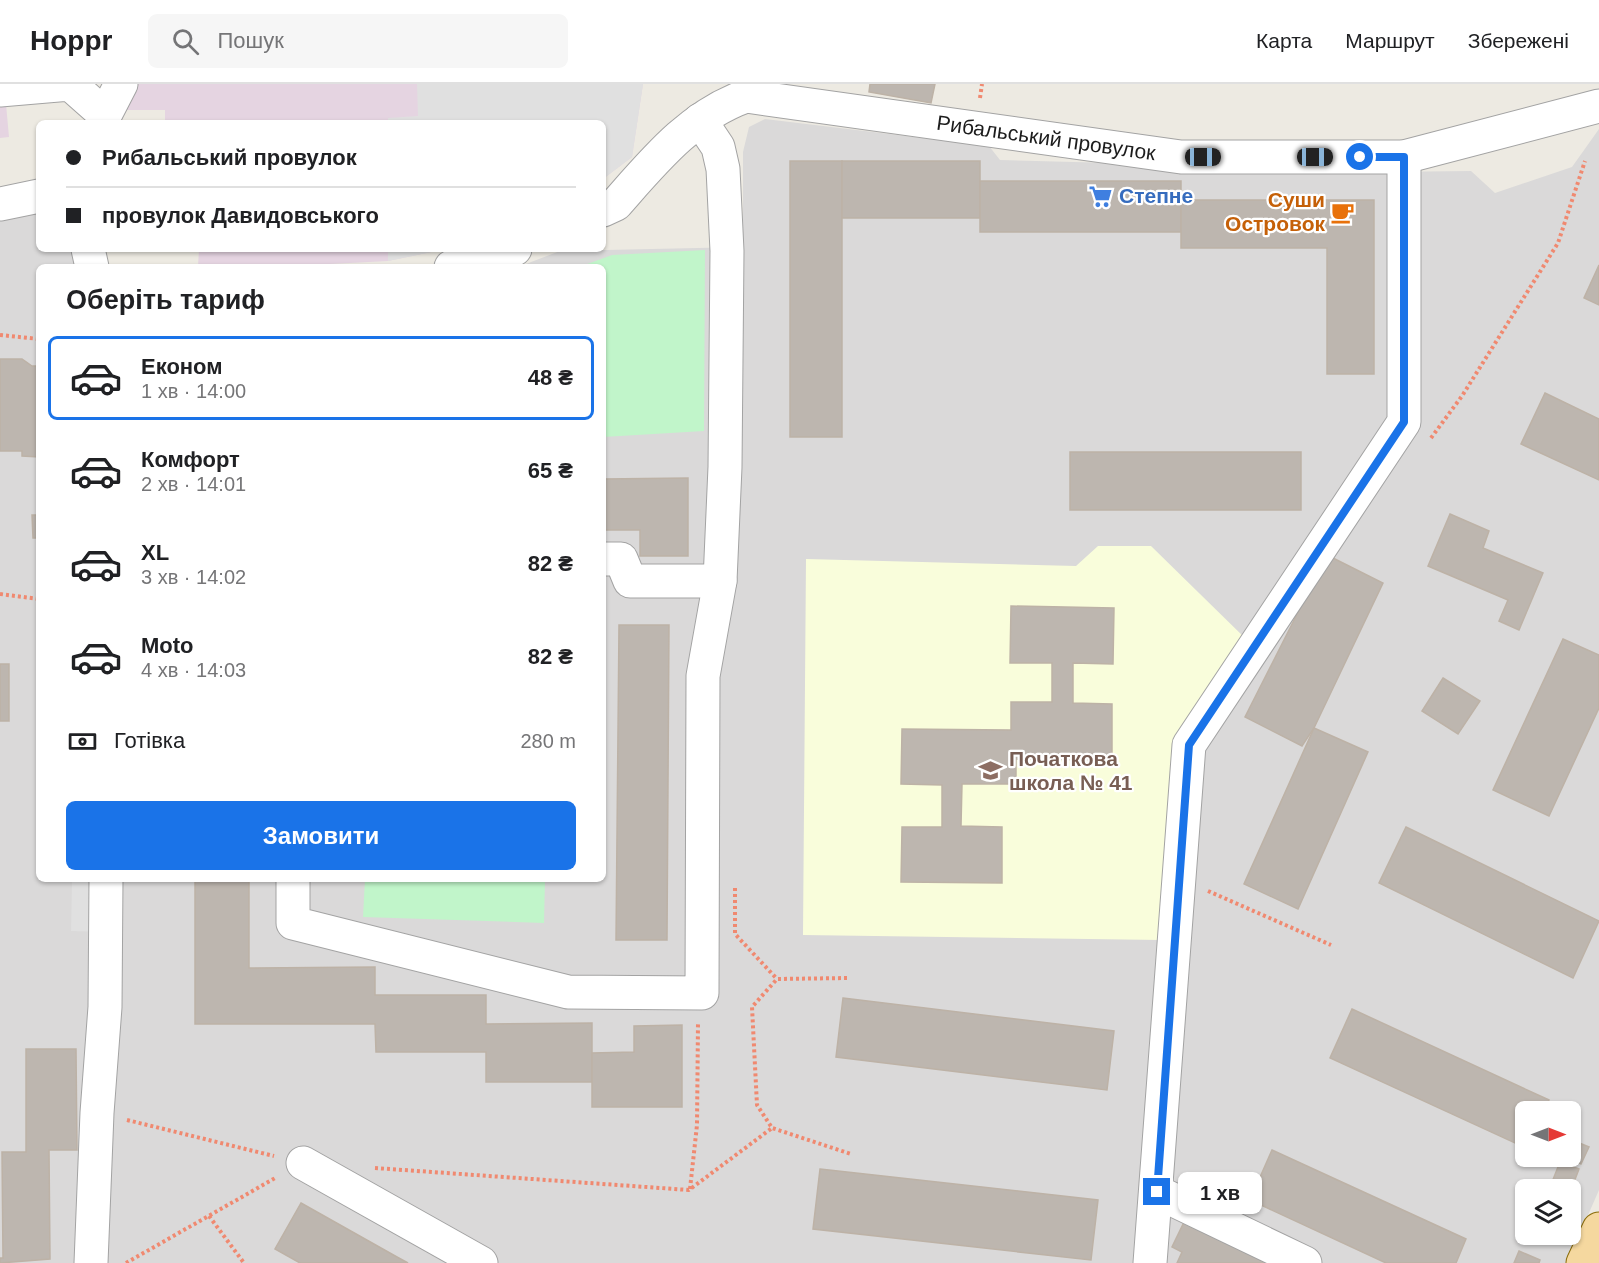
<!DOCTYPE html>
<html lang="uk">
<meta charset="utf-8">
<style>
body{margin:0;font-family:Arial,sans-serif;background:#f6f6f6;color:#202124;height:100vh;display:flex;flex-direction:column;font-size:22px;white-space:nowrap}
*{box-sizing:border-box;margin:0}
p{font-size:20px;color:#757577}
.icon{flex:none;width:33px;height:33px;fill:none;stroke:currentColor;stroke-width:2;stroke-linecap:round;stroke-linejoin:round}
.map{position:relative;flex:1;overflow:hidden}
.drawer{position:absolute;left:36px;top:180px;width:570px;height:618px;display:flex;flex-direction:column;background:#fff;border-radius:9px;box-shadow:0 2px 4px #0004}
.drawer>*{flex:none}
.hud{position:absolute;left:36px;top:36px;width:570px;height:132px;border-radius:9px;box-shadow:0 2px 4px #0004;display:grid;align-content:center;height:132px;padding:0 30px;background:#fff}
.needle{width:39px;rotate:90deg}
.fabs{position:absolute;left:1515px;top:1017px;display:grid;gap:12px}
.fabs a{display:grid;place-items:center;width:66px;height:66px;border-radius:9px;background:#fff;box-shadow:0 2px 4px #0004;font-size:30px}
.end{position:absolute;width:27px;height:27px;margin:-14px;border:8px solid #1a73e8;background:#fff;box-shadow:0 0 0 3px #fff}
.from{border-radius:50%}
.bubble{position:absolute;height:42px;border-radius:9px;background:#fff;box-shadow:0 2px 4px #0004;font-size:20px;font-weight:700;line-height:42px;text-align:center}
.car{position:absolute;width:18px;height:36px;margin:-18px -9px;border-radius:8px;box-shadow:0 0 4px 2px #0007;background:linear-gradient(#222 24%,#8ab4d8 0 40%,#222 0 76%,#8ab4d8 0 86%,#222 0)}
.hud b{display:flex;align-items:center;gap:21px;height:57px;font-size:22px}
.hud b+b{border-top:2px solid #e0e0e0}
.hud i{width:15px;height:15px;background:#202124}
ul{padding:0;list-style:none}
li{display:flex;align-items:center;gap:18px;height:84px;margin:0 12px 9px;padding:0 18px;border:3px solid transparent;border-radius:9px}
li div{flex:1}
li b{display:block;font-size:22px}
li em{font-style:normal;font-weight:700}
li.on{border-color:#1a73e8}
li>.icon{width:54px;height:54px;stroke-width:1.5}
h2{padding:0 30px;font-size:27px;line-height:72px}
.pay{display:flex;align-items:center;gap:15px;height:66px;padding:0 30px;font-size:22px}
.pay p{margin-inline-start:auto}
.button{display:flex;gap:12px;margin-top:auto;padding:12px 30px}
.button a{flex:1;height:69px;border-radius:9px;background:#1a73e8;color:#fff;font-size:24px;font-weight:700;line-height:69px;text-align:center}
header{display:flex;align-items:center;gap:36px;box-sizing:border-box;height:84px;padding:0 30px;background:#fff;border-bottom:2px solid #e0e0e0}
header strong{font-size:28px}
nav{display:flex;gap:33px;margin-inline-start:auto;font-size:21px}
.search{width:420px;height:54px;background:#f6f6f6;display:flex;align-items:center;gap:15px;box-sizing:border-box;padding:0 21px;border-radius:9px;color:#757577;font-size:22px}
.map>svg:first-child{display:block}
.residential{fill:#dad9d9;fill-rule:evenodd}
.industrial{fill:#e5d4e1}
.education{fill:#f9fddb}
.park{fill:#c1f5ca}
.parking{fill:#e0e0e0}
.building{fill:#bdb6af;stroke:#bdb2a6;stroke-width:1.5}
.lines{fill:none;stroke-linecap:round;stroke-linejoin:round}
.minor-casing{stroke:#a3a3a3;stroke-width:35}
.major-casing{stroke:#8a6c09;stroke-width:35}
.path{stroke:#f08970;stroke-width:4;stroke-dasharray:3 3;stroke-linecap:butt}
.minor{stroke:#fff;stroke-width:33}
.major{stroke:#f5d89f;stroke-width:33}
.route{stroke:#1a73e8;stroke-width:8}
.labels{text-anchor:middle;stroke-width:4.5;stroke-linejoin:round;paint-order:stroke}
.street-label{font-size:21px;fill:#1c1c1c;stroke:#fff}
.shop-label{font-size:21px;font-weight:bold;fill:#366cbe;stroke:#fff;text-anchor:start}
.food-label{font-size:21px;font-weight:bold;fill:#c56008;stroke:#fff;text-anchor:end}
.education-label{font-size:21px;font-weight:bold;fill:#785e54;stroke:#fff;text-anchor:start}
</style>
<header>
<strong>Hoppr</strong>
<div class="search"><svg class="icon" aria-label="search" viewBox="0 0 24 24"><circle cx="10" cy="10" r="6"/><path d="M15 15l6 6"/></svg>Пошук</div>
<nav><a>Карта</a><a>Маршрут</a><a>Збережені</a></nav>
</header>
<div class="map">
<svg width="1599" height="1179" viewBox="0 0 1599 1179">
<rect width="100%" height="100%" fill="#edeae2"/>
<path class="residential" d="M 765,35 L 989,62 L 1000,76 L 1191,81 L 1200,90 L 1471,87 L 1495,109 L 1572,83 L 1599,45 L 1599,1106 L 1567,1179 L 0,1179 L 0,136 L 39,128 L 39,165 L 78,165 L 82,183 L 39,183 L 39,795 L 603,795 L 603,183 L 518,183 L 560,167 L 743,163 L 743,68 L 749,43 ZM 1526,1028 L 1570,1028 L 1570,1072 L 1526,1072 ZM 1526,1106 L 1570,1106 L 1570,1150 L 1526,1150 Z"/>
<g class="industrial">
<polygon points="122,0 643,0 632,73 603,95 603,39 165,39 165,26 123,26"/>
<polygon points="6,20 9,53 0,54 0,21"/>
<polygon points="199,165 446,165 388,177 272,183 198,183"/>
</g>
<polygon class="education" points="1098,462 1151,462 1248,557 1180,655 1161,856 803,851 806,475 1076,482"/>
<g class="park">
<polygon points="705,166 704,347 603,353 603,183 579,183 612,171"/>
<polygon points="365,795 545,795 544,839 363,833"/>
</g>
<g class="parking">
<polygon points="417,0 643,0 632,73 603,95 603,39 388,39 388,34 418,32"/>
<polygon points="388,165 446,165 388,177"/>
<polygon points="72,795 106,795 106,848 71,847"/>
</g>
<g class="building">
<polygon points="870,0 935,0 931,19 869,8"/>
<rect x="790" y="77" width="52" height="276"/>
<rect x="842" y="77" width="138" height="57"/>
<rect x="980" y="97" width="201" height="51"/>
<polygon points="1181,116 1374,116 1374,290 1327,290 1327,164 1181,164"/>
<polygon points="1599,181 1599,221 1584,214"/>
<polygon points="0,275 22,275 32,282 39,282 39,373 22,372 22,367 0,367"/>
<polygon points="1545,309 1599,335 1599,396 1521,360"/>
<rect x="1070" y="368" width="231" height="58"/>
<polygon points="688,394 688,472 640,472 640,446 603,446 603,395"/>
<polygon points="1450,430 1489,447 1483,464 1543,489 1519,546 1499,537 1508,516 1428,482"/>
<polygon points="32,431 39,431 39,454 33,454"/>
<polygon points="1327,471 1383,499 1314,644 1302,662 1245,633"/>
<polygon points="1011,522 1114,524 1113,580 1073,579 1073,619 1112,620 1112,676 1016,675 1016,700 962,700 961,742 1002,743 1002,799 901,798 902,743 942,743 942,701 901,700 902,645 1011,646 1011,618 1052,618 1052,579 1010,579"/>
<polygon points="619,541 669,541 667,856 616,856"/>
<polygon points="1563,555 1599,571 1599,624 1549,732 1493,706"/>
<rect x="0" y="580" width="9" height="57"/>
<polygon points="1443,594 1480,617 1458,650 1422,627"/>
<polygon points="1314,644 1368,668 1298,825 1244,800"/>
<polygon points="1406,743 1599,837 1573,894 1379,799"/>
<polygon points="195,795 249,795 249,884 375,883 375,911 486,911 486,940 592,939 592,998 486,998 486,968 376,968 375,940 195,940"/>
<polygon points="843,914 1114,947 1107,1006 836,973"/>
<polygon points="1352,925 1549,1016 1544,1028 1526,1028 1526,1064 1330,974"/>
<polygon points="682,941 682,1023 592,1023 592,969 634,968 634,942"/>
<polygon points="26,965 76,965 77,1066 49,1066 50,1175 0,1179 0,1174 3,1174 2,1068 26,1068"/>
<polygon points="1572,1056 1589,1063 1581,1080 1565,1072 1570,1072"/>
<polygon points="1272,1066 1466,1155 1456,1179 1386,1179 1250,1116"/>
<polygon points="1560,1078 1579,1085 1571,1106 1552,1098"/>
<polygon points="820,1085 1098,1116 1091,1176 813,1145"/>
<polygon points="301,1119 397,1173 408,1179 300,1179 275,1165"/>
<polygon points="1186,1134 1279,1179 1177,1179 1182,1168 1172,1163"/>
<polygon points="1519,1167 1540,1176 1539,1179 1514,1179"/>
</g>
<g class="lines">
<defs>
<g id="minor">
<polyline points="0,6 70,0 105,31 102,39"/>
<polyline points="105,31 121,0"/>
<polyline points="0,120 39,112"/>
<path d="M 603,126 L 616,120 C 654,77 690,32 746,12 L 1181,73 L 1404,73 L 1599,22"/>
<polyline points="88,165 92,183"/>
<polyline points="451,183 515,165"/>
<polyline points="603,475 621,475 630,497 720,497"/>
<polyline points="293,795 293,839 568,908 702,909 703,592 720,497 725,383 727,167 723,85 718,63 700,36"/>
<polyline points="303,1079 481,1179"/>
<polyline points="1157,1108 1305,1179"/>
<polyline points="91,1179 97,1029 105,923 106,795"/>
<polyline points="1150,1179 1189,661 1404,338 1404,73"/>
</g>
<polyline id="major" points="1583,1179 1599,1145"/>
</defs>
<use href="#minor" class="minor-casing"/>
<use href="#major" class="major-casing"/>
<g class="path">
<polyline points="980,14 982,0"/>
<polyline points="0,251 39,255"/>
<polyline points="1431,354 1462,312 1558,159 1585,77"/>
<polyline points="0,510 39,515"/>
<polyline points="735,804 735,850 777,895"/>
<polyline points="1208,807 1331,861"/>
<polyline points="847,894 777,895 752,923 757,1021 772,1044 851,1070"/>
<polyline points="127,1036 274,1072"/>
<polyline points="375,1084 689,1106 772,1044"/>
<polyline points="690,1105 697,1041 698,939"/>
<polyline points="209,1132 244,1179"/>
<polyline points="126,1179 277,1093"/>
</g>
<use href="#minor" class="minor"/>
<use href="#major" class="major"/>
</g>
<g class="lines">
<polyline class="route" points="1157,1108 1189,661 1404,338 1404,73 1360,73"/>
</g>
<defs>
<symbol id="supermarket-bare" viewBox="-9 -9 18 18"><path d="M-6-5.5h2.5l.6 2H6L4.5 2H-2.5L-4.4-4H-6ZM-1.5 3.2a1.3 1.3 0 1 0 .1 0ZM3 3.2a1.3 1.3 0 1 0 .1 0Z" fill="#3f7fe0" stroke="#fff" stroke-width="2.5" paint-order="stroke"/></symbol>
<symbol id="cafe-bare" viewBox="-9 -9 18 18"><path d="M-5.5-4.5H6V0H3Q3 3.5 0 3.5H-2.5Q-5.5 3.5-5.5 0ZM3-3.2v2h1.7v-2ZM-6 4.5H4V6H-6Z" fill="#e8710a" stroke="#fff" stroke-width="2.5" paint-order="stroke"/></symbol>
<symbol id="school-bare" viewBox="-9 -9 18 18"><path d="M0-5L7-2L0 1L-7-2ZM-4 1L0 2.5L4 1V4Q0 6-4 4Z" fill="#8d6e63" stroke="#fff" stroke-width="2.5" paint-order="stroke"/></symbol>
</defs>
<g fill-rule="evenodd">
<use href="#supermarket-bare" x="1084" y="96" width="33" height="33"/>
<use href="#cafe-bare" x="1326" y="112" width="33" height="33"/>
<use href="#school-bare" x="974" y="670" width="33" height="33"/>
</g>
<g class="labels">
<g class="street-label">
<text transform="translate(1046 54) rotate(8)" y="7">Рибальський провулок</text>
</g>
<g class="shop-label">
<text x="1119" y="119">Степне</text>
</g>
<g class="food-label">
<text x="1325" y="123">Суши<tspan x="1325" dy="24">Островок</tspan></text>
</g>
<g class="education-label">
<text x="1009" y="682">Початкова<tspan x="1009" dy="24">школа № 41</tspan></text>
</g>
</g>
</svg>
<div class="fabs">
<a><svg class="needle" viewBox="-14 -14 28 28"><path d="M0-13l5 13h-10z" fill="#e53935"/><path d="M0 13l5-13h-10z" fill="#757577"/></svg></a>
<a><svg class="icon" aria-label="layers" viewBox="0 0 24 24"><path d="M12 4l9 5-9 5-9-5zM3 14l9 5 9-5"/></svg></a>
</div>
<i class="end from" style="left:1360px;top:73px"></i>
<i class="end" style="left:1157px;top:1108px"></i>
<div class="bubble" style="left:1178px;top:1088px;width:84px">1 хв</div>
<i class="car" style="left:1203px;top:73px;rotate:90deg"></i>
<i class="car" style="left:1315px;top:73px;rotate:90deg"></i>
<div class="hud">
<b><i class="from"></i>Рибальський провулок</b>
<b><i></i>провулок Давидовського</b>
</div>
<section class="drawer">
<h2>Оберіть тариф</h2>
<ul>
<li class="on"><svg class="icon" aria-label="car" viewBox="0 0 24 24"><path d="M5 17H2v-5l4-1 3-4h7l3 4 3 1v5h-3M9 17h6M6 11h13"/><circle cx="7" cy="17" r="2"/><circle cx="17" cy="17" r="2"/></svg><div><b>Економ</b><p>1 хв · 14:00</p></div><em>48 ₴</em></li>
<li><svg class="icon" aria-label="car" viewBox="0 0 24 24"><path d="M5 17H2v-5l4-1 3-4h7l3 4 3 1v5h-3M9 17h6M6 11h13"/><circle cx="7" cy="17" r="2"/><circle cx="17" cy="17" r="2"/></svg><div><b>Комфорт</b><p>2 хв · 14:01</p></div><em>65 ₴</em></li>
<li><svg class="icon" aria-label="car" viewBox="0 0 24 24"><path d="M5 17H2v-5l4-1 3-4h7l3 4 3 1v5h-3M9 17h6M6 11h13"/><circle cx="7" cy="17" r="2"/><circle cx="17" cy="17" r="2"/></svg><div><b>XL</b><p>3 хв · 14:02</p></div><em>82 ₴</em></li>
<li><svg class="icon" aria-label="car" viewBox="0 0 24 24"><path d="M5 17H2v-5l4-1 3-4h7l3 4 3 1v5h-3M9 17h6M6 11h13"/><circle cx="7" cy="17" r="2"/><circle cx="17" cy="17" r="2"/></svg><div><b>Moto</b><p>4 хв · 14:03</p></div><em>82 ₴</em></li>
</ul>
<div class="pay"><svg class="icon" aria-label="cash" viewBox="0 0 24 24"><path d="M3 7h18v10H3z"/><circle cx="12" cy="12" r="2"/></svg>Готівка<p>280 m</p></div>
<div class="button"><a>Замовити</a></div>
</section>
</div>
